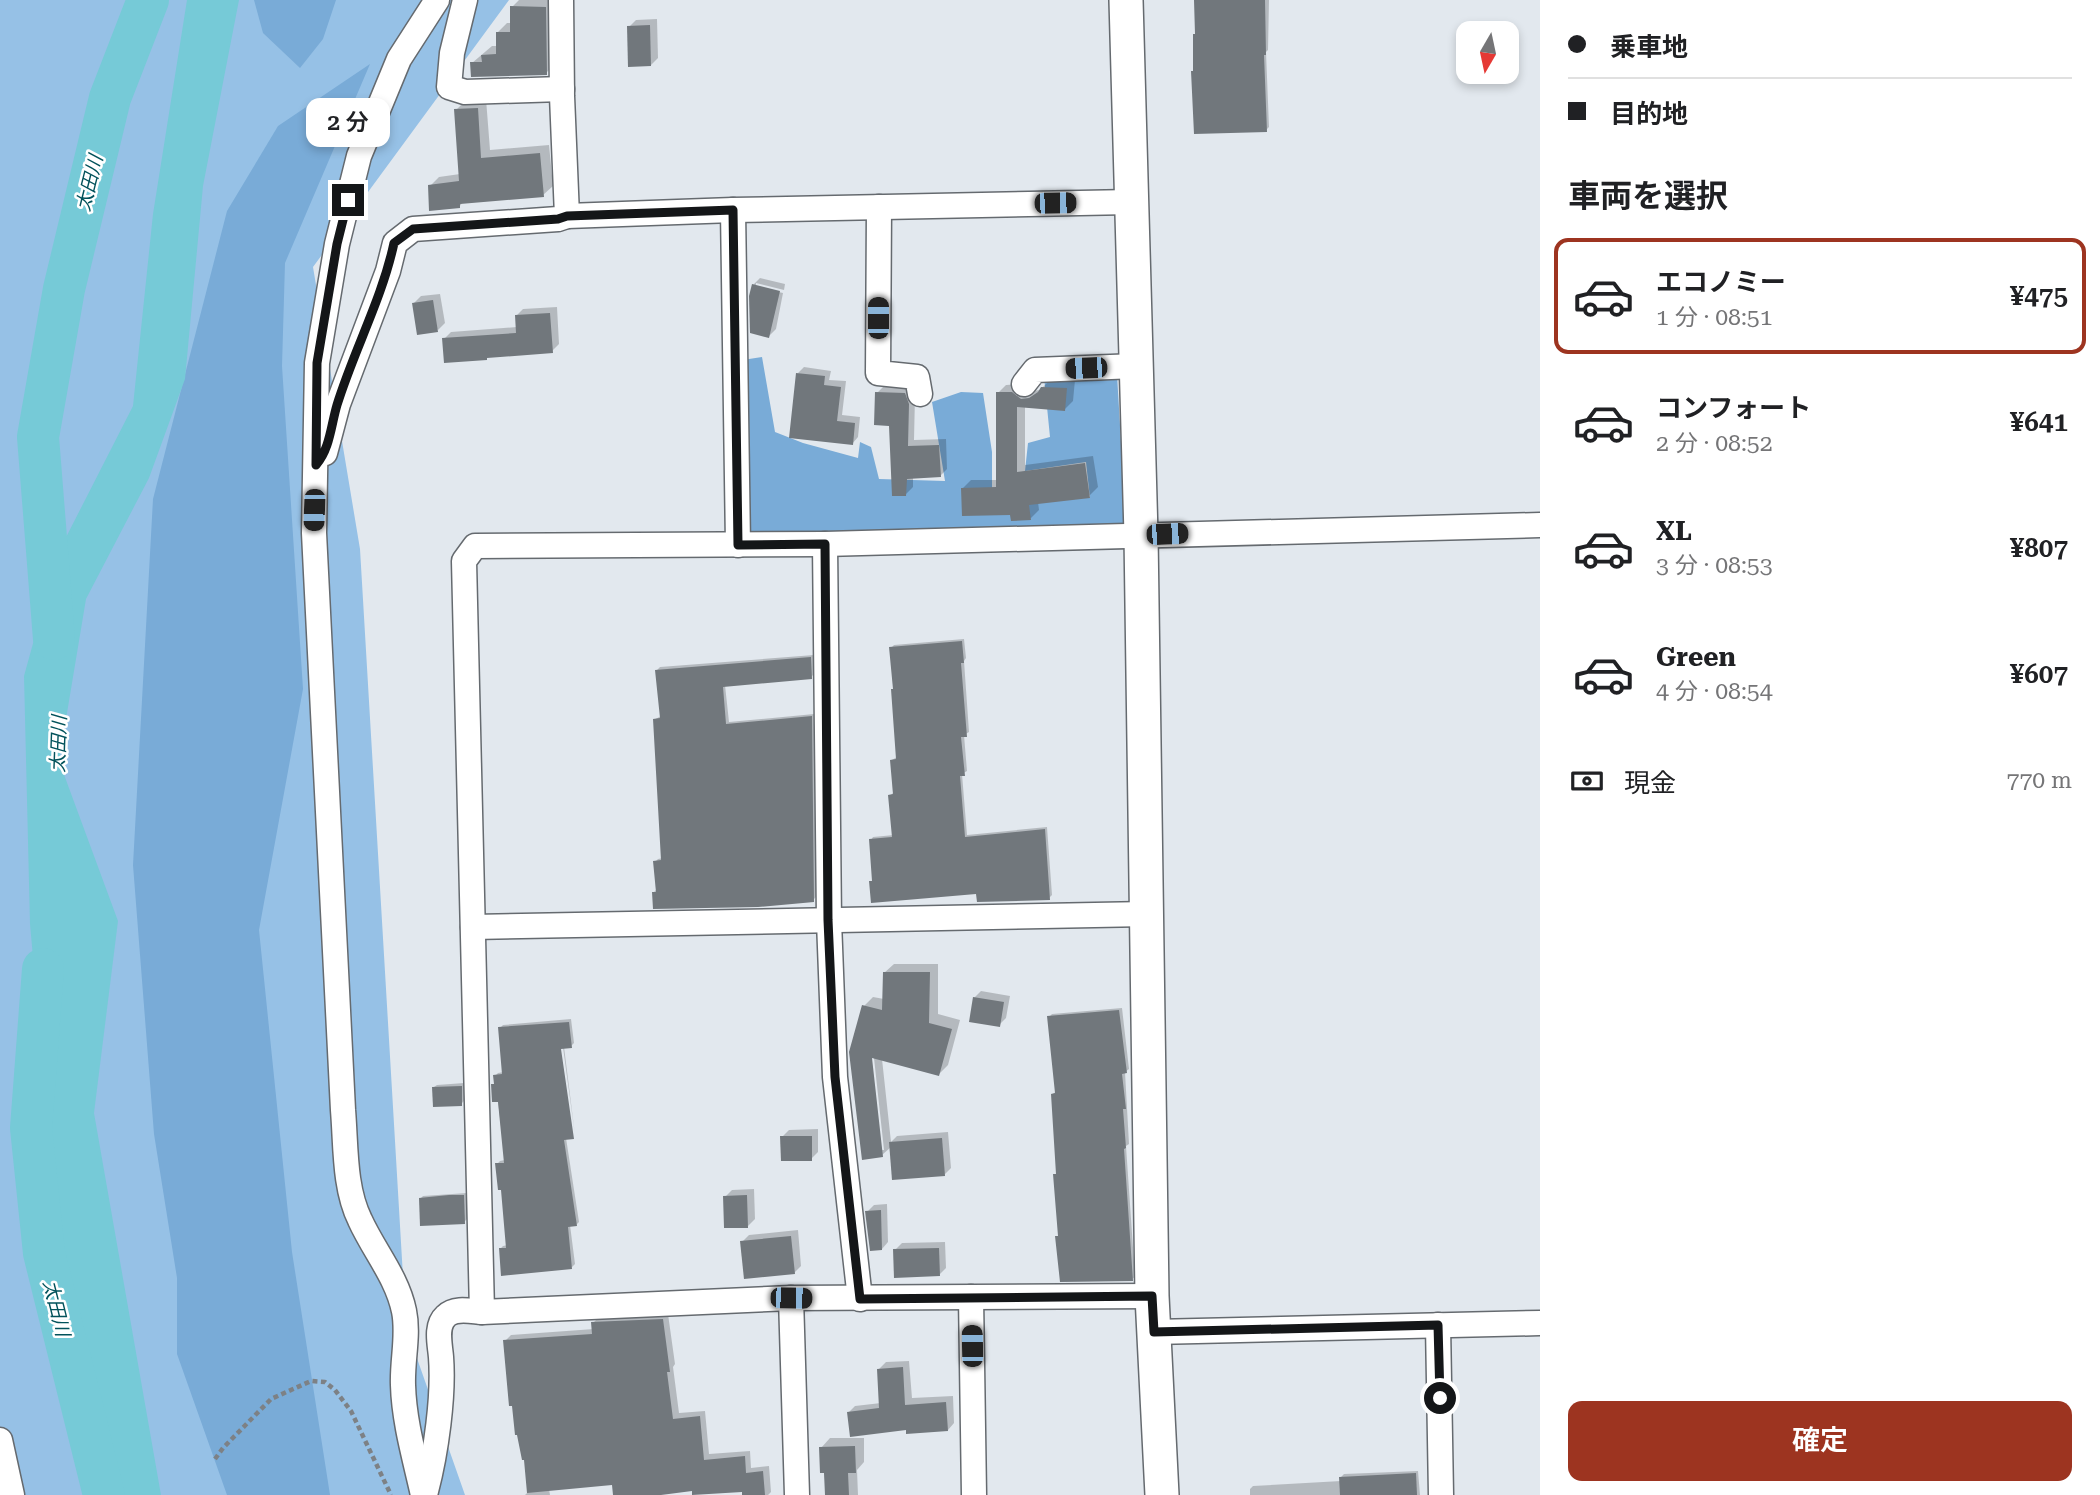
<!DOCTYPE html>
<html lang="ja">
<meta charset="utf-8">
<style>
body{margin:0;font-family:"Roboto Serif","Noto Sans JP",serif;background:#f6f6f6;color:#202124;height:100vh;display:flex;flex-direction:column;font-size:26px;white-space:nowrap}
*{box-sizing:border-box;margin:0}
p{font-size:23px;color:#757577}
.icon{flex:none;width:38px;height:38px;fill:none;stroke:currentColor;stroke-width:2;stroke-linecap:round;stroke-linejoin:round}
.map{position:relative;flex:1;overflow:hidden}
.details{display:flex;flex-direction:column;background:#fff;width:560px}
.details>*{flex:none}
.banner{display:grid;align-content:center;height:154px;padding:0 28px;background:#fff}
.needle{width:46px;rotate:189deg}
.tools{position:absolute;left:1456px;top:21px;display:grid;gap:14px}
.tools a{display:grid;place-items:center;width:63px;height:63px;border-radius:14px;background:#fff;box-shadow:0 4px 10px #0003;font-size:35px}
.end{position:absolute;width:32px;height:32px;margin:-16px;border:9px solid #141618;background:#fff;box-shadow:0 0 0 4px #fff}
.from{border-radius:50%}
.bubble{position:absolute;height:49px;border-radius:14px;background:#fff;box-shadow:0 4px 10px #0003;font-size:23px;font-weight:600;line-height:49px;text-align:center}
.car{position:absolute;width:21px;height:42px;margin:-21px -10px;border-radius:9px;box-shadow:0 0 5px 2px #0007;background:linear-gradient(#222 24%,#8ab4d8 0 40%,#222 0 76%,#8ab4d8 0 86%,#222 0)}
.banner b{display:flex;align-items:center;gap:24px;height:66px;font-size:26px}
.banner b+b{border-top:2px solid #e0e0e0}
.banner i{width:18px;height:18px;background:#202124}
ul{padding:0;list-style:none}
li{display:flex;align-items:center;gap:21px;height:116px;margin:0 14px 10px;padding:0 14px;border:4px solid transparent;border-radius:14px}
li div{flex:1}
li b{display:block;font-size:26px}
li em{font-style:normal;font-weight:600}
li.current{border-color:#9d3420}
li>.icon{width:63px;height:63px;stroke-width:1.5}
h2{padding:0 28px;font-size:32px;line-height:84px}
.pay{display:flex;align-items:center;gap:18px;height:77px;padding:0 28px;font-size:26px}
.pay p{margin-inline-start:auto}
.button{display:flex;gap:14px;margin-top:auto;padding:14px 28px}
.button a{flex:1;height:80px;border-radius:14px;background:#9d3420;color:#fff;font-size:28px;font-weight:600;line-height:80px;text-align:center}
main{display:flex;flex:1;min-height:0}
.map>svg:first-child{display:block}
.green{fill:#96c1e6}
.forest{fill:#79abd7}
.water{fill:#76cad7}
.shadow{fill:#0003;fill-rule:evenodd}
.lines{fill:none;stroke-linecap:round;stroke-linejoin:round}
.river{stroke:#76cad7;stroke-width:42}
.building{fill:#71777c}
.street-casing{stroke:#656a6f;stroke-width:27}
.secondary-casing{stroke:#656a6f;stroke-width:36}
.path{stroke:#7d8185;stroke-width:4.5;stroke-dasharray:5 3.5;stroke-linecap:butt}
.street{stroke:#fff;stroke-width:24}
.secondary{stroke:#fff;stroke-width:33}
.route{stroke:#141618;stroke-width:9}
.labels{text-anchor:middle;stroke-width:5;stroke-linejoin:round;paint-order:stroke}
.water-label{font-size:19px;font-style:italic;fill:#02525b;stroke:#fff}
</style>
<main>
<div class="map">
<svg width="1540" height="1495" viewBox="0 0 1540 1495">
<rect width="100%" height="100%" fill="#e2e8ee"/>
<polygon class="green" points="0,0 509,0 313,267 360,549 406,1327 465,1495 15,1495 0,1430"/>
<g class="forest">
<polygon points="254,0 336,0 323,39 300,68 263,33"/>
<polygon points="370,64 285,263 282,366 303,689 259,930 292,1252 330,1495 227,1495 177,1354 177,1278 154,1134 133,865 153,499 227,211 278,126"/>
<polygon points="762,357 775,432 803,443 858,458 860,442 871,447 879,479 945,481 932,402 961,392 983,393 992,452 992,495 1090,498 1086,462 1025,471 1028,443 1050,437 1044,377 1117,375 1126,525 746,533 736,361"/>
</g>
<polygon class="water" points="187,0 239,0 203,186 185,379 149,478 86,599 59,761 118,921 94,1113 161,1495 103,1495 58,1236 30,924 24,676 58,553 133,406 153,214"/>
<g class="shadow">
<polygon points="519,0 555,0 555,64 546,73 472,63 492,46 498,46 497,33 507,23 512,23 512,7"/>
<polygon points="1195,0 1269,0 1268,50 1266,52 1269,127 1266,130 1197,33"/>
<polygon points="657,19 658,58 651,65 629,27 636,20"/>
<polygon points="486,99 490,150 549,145 553,186 543,195 463,202 459,207 430,186 439,177 460,174 456,110 465,101"/>
<polygon points="760,278 785,284 784,290 756,283 756,287 783,293 776,329 769,336 753,285"/>
<polygon points="440,294 445,323 438,330 414,303 421,296"/>
<polygon points="557,307 559,344 552,351 489,356 444,339 451,332 517,327 516,316 523,309"/>
<polygon points="804,367 831,371 829,380 846,381 842,415 860,417 858,437 852,444 798,373"/>
<polygon points="1051,379 1075,380 1073,401 1065,409 1025,406 1025,465 1093,456 1098,487 1089,496 1038,502 1039,510 1031,518 1012,513 963,488 971,480 998,480 998,393 1006,385 1021,384 1032,391 1040,390"/>
<polygon points="884,386 912,387 915,396 914,440 946,439 947,469 940,476 913,477 913,487 906,494 891,424 877,393"/>
<polygon points="964,639 966,658 964,661 969,732 964,735 967,771 962,774 967,835 1047,827 1052,895 1049,898 978,893 874,879 871,840 873,837 894,835 890,796 893,793 892,760 897,757 891,648 894,645"/>
<polygon points="814,655 814,674 811,677 725,685 729,722 814,714 816,897 813,900 653,893 656,890 655,862 658,859 663,858 654,720 661,716 657,670 660,667"/>
<path d="M 894,964 L 938,964 L 938,1014 L 960,1020 L 948,1065 L 939,1074 L 882,1059 L 891,1142 L 897,1136 L 948,1132 L 951,1168 L 944,1175 L 894,1179 L 891,1147 L 882,1155 L 863,1158 L 851,1052 L 864,1006 L 873,997 L 884,999 L 884,973 ZM 870,1049 L 873,1049 L 884,1150 L 881,1150 Z"/>
<polygon points="981,991 1010,996 1006,1018 999,1025 974,998"/>
<polygon points="1122,1008 1129,1069 1125,1072 1129,1144 1126,1146 1135,1277 1132,1279 1057,1237 1060,1234 1055,1175 1057,1172 1053,1094 1057,1091 1049,1017 1052,1014"/>
<polygon points="571,1019 574,1043 571,1046 564,1047 575,1135 562,1040 558,1040 566,1138 579,1222 576,1225 570,1225 575,1264 572,1267 500,1249 503,1246 508,1245 503,1188 497,1164 500,1161 505,1160 495,1076 498,1073 504,1072 500,1028 503,1025"/>
<polygon points="464,1083 464,1101 461,1104 434,1087 437,1085"/>
<polygon points="818,1129 818,1152 811,1159 782,1137 789,1130"/>
<polygon points="754,1189 755,1219 748,1226 725,1197 732,1190"/>
<polygon points="467,1193 467,1219 464,1222 420,1199 423,1196"/>
<polygon points="887,1204 888,1242 882,1249 867,1212 874,1205"/>
<polygon points="798,1230 801,1266 794,1273 742,1242 749,1235"/>
<polygon points="945,1242 946,1268 939,1275 895,1250 902,1243"/>
<polygon points="668,1314 675,1364 673,1367 679,1413 705,1411 709,1454 750,1451 751,1468 769,1466 771,1492 768,1495 744,1495 743,1490 685,1476 549,1489 550,1495 525,1495 528,1492 526,1458 505,1341 511,1335 594,1329 593,1323 599,1317"/>
<polygon points="909,1361 912,1398 953,1396 954,1423 948,1430 907,1428 848,1413 855,1406 881,1403 879,1369 886,1362"/>
<polygon points="830,1438 864,1438 864,1462 857,1470 858,1495 827,1495 821,1448"/>
<polygon points="1418,1471 1420,1495 1250,1495 1250,1489 1253,1486 1341,1481 1341,1477 1344,1474"/>
</g>
<g class="lines">
<g class="river">
<polyline points="54,639 38,437 64,289 110,98 148,0"/>
<polyline points="43,969 31,1128 44,1253 104,1495"/>
</g>
</g>
<g class="building">
<polygon points="1194,0 1265,0 1266,55 1264,55 1267,132 1194,134 1191,71 1193,71 1193,34 1195,34"/>
<polygon points="510,6 546,7 547,75 471,77 470,62 482,62 481,55 496,54 496,32 510,32"/>
<polygon points="650,25 651,66 628,67 627,26"/>
<polygon points="478,108 481,158 540,153 544,197 460,204 460,208 429,211 428,185 459,181 454,109"/>
<polygon points="752,284 780,291 769,338 750,333 749,296"/>
<polygon points="433,300 438,332 417,335 412,303"/>
<polygon points="550,313 553,353 487,358 487,360 444,363 442,338 516,333 515,315"/>
<polygon points="796,373 825,376 824,385 841,387 837,421 855,423 853,445 789,438"/>
<polygon points="1041,387 1067,388 1065,411 1017,407 1017,472 1085,463 1090,498 1029,505 1031,520 1011,521 1010,515 962,516 961,488 996,487 996,392 1012,392 1021,399 1029,398 1038,392"/>
<polygon points="875,392 905,393 909,404 908,446 939,445 941,477 907,479 906,496 892,496 889,426 874,425"/>
<polygon points="962,641 964,663 961,663 967,737 961,737 965,776 960,776 965,837 1045,829 1050,900 977,902 976,894 871,903 869,881 872,881 869,839 892,837 888,795 893,794 890,760 896,759 891,689 893,689 889,647"/>
<polygon points="811,657 812,679 723,687 726,724 812,716 814,902 758,907 653,909 652,892 656,892 653,861 661,860 653,719 660,718 655,670"/>
<polygon points="883,972 930,972 929,1023 952,1029 939,1076 872,1058 883,1157 862,1160 849,1052 862,1005 882,1010"/>
<polygon points="973,997 1004,1002 1000,1027 969,1022"/>
<polygon points="1119,1010 1127,1073 1122,1074 1126,1109 1123,1109 1126,1148 1124,1149 1133,1281 1060,1282 1055,1236 1058,1236 1053,1174 1056,1174 1051,1094 1055,1093 1047,1016"/>
<polygon points="569,1022 572,1048 561,1049 574,1139 564,1140 577,1226 568,1227 572,1269 501,1276 499,1248 506,1248 501,1190 498,1190 495,1163 504,1163 498,1102 492,1102 491,1084 494,1084 493,1075 502,1074 498,1027"/>
<polygon points="462,1086 462,1106 433,1107 432,1087"/>
<polygon points="780,1136 812,1136 812,1161 781,1161"/>
<polygon points="942,1138 945,1176 892,1180 889,1142"/>
<polygon points="449,1195 464,1195 465,1224 420,1226 419,1198"/>
<polygon points="747,1195 748,1228 724,1228 723,1196"/>
<polygon points="881,1210 882,1250 870,1251 865,1211"/>
<polygon points="791,1236 795,1274 744,1279 740,1241"/>
<polygon points="939,1248 940,1276 894,1278 893,1249"/>
<polygon points="663,1319 670,1372 667,1372 673,1419 700,1416 704,1460 745,1456 746,1473 763,1471 765,1495 742,1495 742,1492 692,1495 692,1491 661,1495 613,1495 612,1485 527,1493 524,1460 522,1460 517,1435 515,1435 512,1406 509,1406 503,1340 592,1334 591,1322"/>
<polygon points="903,1367 905,1405 946,1402 948,1431 906,1434 906,1430 850,1437 847,1412 879,1408 877,1369"/>
<polygon points="855,1446 856,1473 848,1473 849,1495 825,1495 824,1473 820,1473 819,1447"/>
<polygon points="1416,1473 1417,1495 1340,1495 1339,1477"/>
</g>
<g class="lines">
<defs>
<g id="street">
<polyline points="465,0 452,53 449,87 465,92 562,89"/>
<polyline points="561,0 562,96 567,216"/>
<polyline points="879,207 878,373 917,377 920,394"/>
<polyline points="733,210 738,545"/>
<polyline points="1024,384 1035,370 1136,366"/>
<polyline points="325,453 338,404 388,271 395,243 413,229 558,219 567,216 733,210 1131,202"/>
<polyline points="825,544 829,921 835,1077 860,1299"/>
<polyline points="473,927 1147,914"/>
<polyline points="971,1297 974,1495"/>
<polyline points="791,1298 797,1495"/>
<polyline points="482,1312 464,561 475,546 825,544 1540,525"/>
<polyline points="1438,1325 1441,1495"/>
<polyline points="1154,1332 1540,1323"/>
<polyline points="0,1440 12,1495"/>
<path d="M 426,1491 C 436,1453 444,1396 441,1357 C 440,1344 435,1326 446,1316 C 455,1307 470,1311 482,1312 L 791,1298 L 1152,1296"/>
<path d="M 423,1495 C 415,1459 404,1422 403,1385 C 402,1360 409,1335 404,1311 C 397,1277 374,1251 360,1220 C 344,1188 346,1146 343,1110 L 314,533 L 317,363 L 337,244 L 359,156 L 399,59 L 437,0"/>
</g>
<polyline id="secondary" points="1126,0 1141,535 1152,1296 1162,1495"/>
</defs>
<use href="#street" class="street-casing"/>
<use href="#secondary" class="secondary-casing"/>
<polyline class="path" points="215,1459 223,1448 271,1399 311,1381 325,1382 335,1390 351,1411 391,1495"/>
<use href="#street" class="street"/>
<use href="#secondary" class="secondary"/>
</g>
<g class="lines">
<path class="route" d="M 348,200 L 337,244 L 317,363 L 316,465 C 330,449 331,425 337,405 C 354,350 382,299 394,243 L 413,229 L 558,219 L 567,216 L 733,210 L 738,545 L 825,544 L 828,920 L 835,1077 L 860,1299 L 1152,1296 L 1154,1332 L 1438,1325 L 1440,1398"/>
</g>
<g class="labels">
<g class="water-label">
<text transform="translate(89 183) rotate(-76)" y="7">太田川</text>
<text transform="translate(58 744) rotate(-88)" y="7">太田川</text>
<text transform="translate(57 1308) rotate(76)" y="7">太田川</text>
</g>
</g>
</svg>
<div class="tools">
<a><svg class="needle" viewBox="-14 -14 28 28"><path d="M0-13l5 13h-10z" fill="#e53935"/><path d="M0 13l5-13h-10z" fill="#757577"/></svg></a>
</div>
<i class="end from" style="left:1440px;top:1398px"></i>
<i class="end" style="left:348px;top:200px"></i>
<div class="bubble" style="left:306px;top:98px;width:84px">2 分</div>
<i class="car" style="left:1055px;top:203px;rotate:89deg"></i>
<i class="car" style="left:878px;top:318px;rotate:0deg"></i>
<i class="car" style="left:1086px;top:368px;rotate:268deg"></i>
<i class="car" style="left:314px;top:510px;rotate:182deg"></i>
<i class="car" style="left:1167px;top:534px;rotate:88deg"></i>
<i class="car" style="left:791px;top:1298px;rotate:91deg"></i>
<i class="car" style="left:972px;top:1346px;rotate:359deg"></i>
</div>
<section class="details">
<div class="banner">
<b><i class="from"></i>乗車地</b>
<b><i></i>目的地</b>
</div>
<h2>車両を選択</h2>
<ul>
<li class="current"><svg class="icon" aria-label="car" viewBox="0 0 24 24"><path d="M5 17H2v-5l4-1 3-4h7l3 4 3 1v5h-3M9 17h6M6 11h13"/><circle cx="7" cy="17" r="2"/><circle cx="17" cy="17" r="2"/></svg><div><b>エコノミー</b><p>1 分 · 08:51</p></div><em>¥475</em></li>
<li><svg class="icon" aria-label="car" viewBox="0 0 24 24"><path d="M5 17H2v-5l4-1 3-4h7l3 4 3 1v5h-3M9 17h6M6 11h13"/><circle cx="7" cy="17" r="2"/><circle cx="17" cy="17" r="2"/></svg><div><b>コンフォート</b><p>2 分 · 08:52</p></div><em>¥641</em></li>
<li><svg class="icon" aria-label="car" viewBox="0 0 24 24"><path d="M5 17H2v-5l4-1 3-4h7l3 4 3 1v5h-3M9 17h6M6 11h13"/><circle cx="7" cy="17" r="2"/><circle cx="17" cy="17" r="2"/></svg><div><b>XL</b><p>3 分 · 08:53</p></div><em>¥807</em></li>
<li><svg class="icon" aria-label="car" viewBox="0 0 24 24"><path d="M5 17H2v-5l4-1 3-4h7l3 4 3 1v5h-3M9 17h6M6 11h13"/><circle cx="7" cy="17" r="2"/><circle cx="17" cy="17" r="2"/></svg><div><b>Green</b><p>4 分 · 08:54</p></div><em>¥607</em></li>
</ul>
<div class="pay"><svg class="icon" aria-label="cash" viewBox="0 0 24 24"><path d="M3 7h18v10H3z"/><circle cx="12" cy="12" r="2"/></svg>現金<p>770 m</p></div>
<div class="button"><a>確定</a></div>
</section>
</main>
